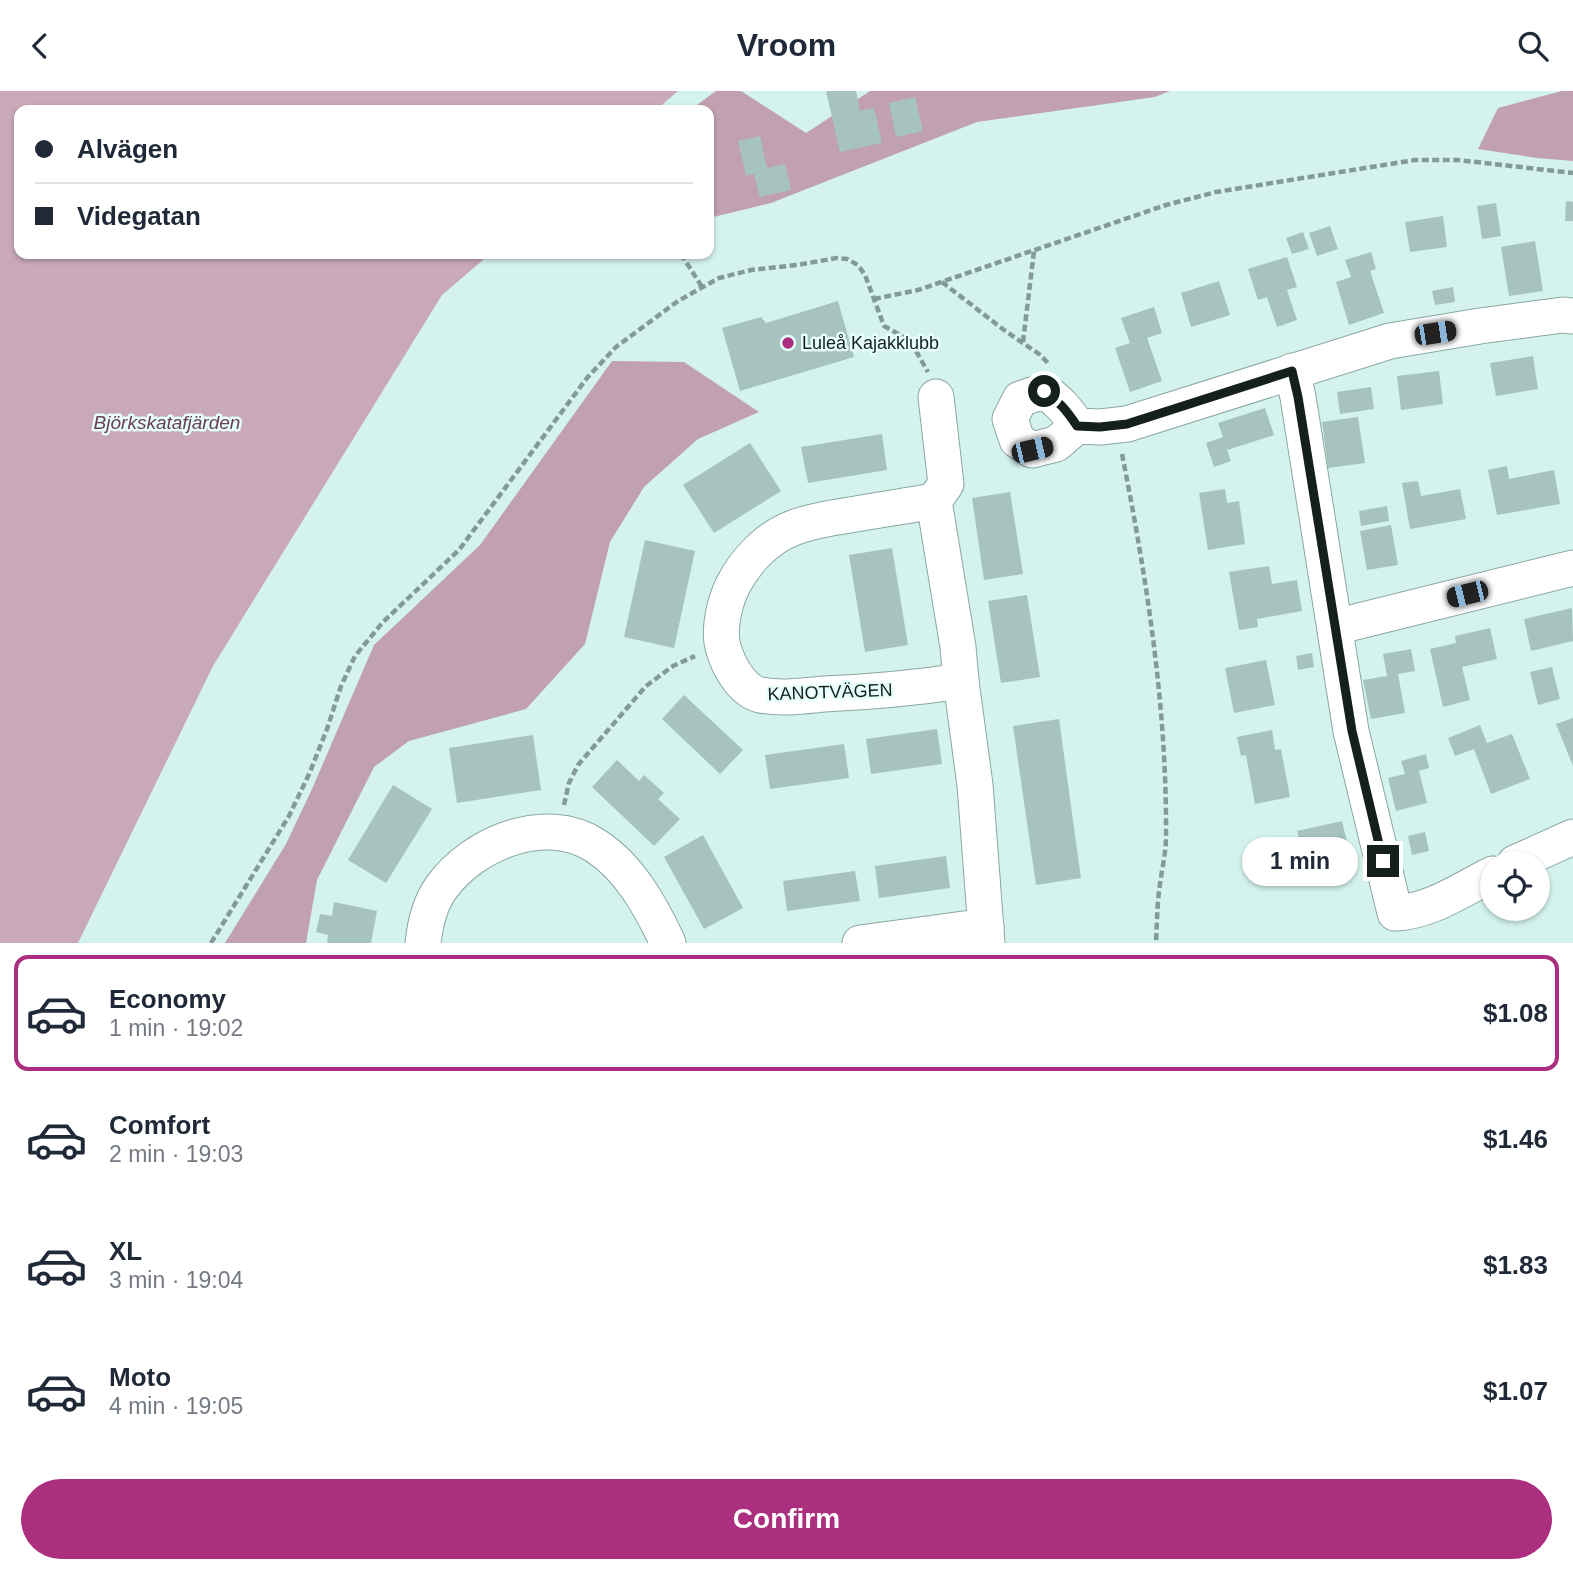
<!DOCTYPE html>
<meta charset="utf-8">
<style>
body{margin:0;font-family:Arial,sans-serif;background:#f2f2f3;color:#1f2937;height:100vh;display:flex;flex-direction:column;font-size:26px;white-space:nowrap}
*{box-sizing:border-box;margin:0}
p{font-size:23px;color:#747a83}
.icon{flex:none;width:38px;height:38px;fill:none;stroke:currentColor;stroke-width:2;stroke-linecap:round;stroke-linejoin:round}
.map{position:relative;height:852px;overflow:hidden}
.panel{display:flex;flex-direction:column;background:#fff;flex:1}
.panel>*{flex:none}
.guide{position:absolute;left:14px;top:14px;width:700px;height:154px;border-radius:14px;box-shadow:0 2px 5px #0004;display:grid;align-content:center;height:154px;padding:0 21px;background:#fff}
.controls{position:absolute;left:1480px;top:760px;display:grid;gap:14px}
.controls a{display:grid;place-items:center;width:70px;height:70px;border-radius:50%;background:#fff;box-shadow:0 2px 5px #0004;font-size:35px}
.end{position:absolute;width:32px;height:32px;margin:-16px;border:9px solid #15201e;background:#fff;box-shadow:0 0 0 4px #fff}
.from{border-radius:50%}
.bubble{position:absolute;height:49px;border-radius:24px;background:#fff;box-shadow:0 2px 5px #0004;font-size:23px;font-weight:700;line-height:49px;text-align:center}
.car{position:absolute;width:21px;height:42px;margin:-21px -10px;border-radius:9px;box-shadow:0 0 5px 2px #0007;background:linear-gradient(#222 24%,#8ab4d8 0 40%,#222 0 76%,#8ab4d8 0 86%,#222 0)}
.guide b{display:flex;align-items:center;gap:24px;height:66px;font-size:26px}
.guide b+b{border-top:2px solid #e0e1e3}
.guide i{width:18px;height:18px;background:#1f2937}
ul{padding:12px 0 0;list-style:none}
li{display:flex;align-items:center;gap:21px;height:116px;margin:0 14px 10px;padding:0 7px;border:4px solid transparent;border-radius:14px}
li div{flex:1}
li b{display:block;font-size:26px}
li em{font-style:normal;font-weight:700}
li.current{border-color:#ac2e7e}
li>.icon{width:63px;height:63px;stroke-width:1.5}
.action{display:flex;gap:14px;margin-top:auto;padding:14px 21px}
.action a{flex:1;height:80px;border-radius:42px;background:#ac2e7e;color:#fff;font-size:28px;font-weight:700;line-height:80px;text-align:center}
header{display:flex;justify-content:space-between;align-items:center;height:91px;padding:0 21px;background:#fff;font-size:32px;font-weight:700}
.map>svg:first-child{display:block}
.forest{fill:#c1a1b1}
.water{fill:#c9a9b9}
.building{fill:#a6c3bf}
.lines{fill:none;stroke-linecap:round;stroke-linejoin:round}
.minor-casing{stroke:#8ba7a3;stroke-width:37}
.path{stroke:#849a96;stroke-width:4.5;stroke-dasharray:7 3.5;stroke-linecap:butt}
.minor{stroke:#fff;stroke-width:35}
.route{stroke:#15201e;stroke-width:9}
.poi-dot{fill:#ac2e7e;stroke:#e6fffb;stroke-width:2.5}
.labels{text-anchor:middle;stroke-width:5;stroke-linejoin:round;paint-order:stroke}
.poi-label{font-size:18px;fill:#15201e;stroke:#e6fffb;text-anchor:start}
.street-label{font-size:18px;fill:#15201e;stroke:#e6fffb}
.water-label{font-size:19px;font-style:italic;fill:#6a3d56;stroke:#e6fffb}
</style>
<header><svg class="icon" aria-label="back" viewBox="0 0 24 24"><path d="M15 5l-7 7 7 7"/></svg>Vroom<svg class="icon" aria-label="search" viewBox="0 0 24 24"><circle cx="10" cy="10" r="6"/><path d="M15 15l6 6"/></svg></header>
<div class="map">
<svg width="1573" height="852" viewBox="0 0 1573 852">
<rect width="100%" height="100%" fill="#d4f3ee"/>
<g class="forest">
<polygon points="716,0 741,0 806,42 870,0 1170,0 1155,6 977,31 771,112 709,127 709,19 690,19"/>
<polygon points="1562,0 1573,0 1573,70 1537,67 1478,58 1498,17"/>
<polygon points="612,270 684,271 759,321 698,348 644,396 610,451 585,553 526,618 409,650 374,676 317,789 306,852 225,852 286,753 312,698 374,554 480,454"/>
</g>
<polygon class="water" points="0,0 678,0 656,19 19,19 19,163 490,163 442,204 213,575 78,852 0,852"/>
<g class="building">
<polygon points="826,0 856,0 860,20 874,17 882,52 840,61"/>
<polygon points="915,6 923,40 896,46 889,12"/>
<polygon points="760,45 767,77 785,73 791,99 760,106 754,83 746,85 738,50"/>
<polygon points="1566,110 1573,111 1573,130 1565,130"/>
<polygon points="1496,112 1501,145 1482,148 1477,115"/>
<polygon points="1443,125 1447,156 1410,161 1405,131"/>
<polygon points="1330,135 1338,158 1317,165 1309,142"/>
<polygon points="1303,141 1309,158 1292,163 1286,147"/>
<polygon points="1535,150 1543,200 1509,205 1501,156"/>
<polygon points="1371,161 1376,178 1370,180 1384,222 1349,234 1336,191 1351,186 1345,169"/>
<polygon points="1287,166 1297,196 1287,199 1297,229 1277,236 1267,206 1258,209 1248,178"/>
<polygon points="1219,190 1230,224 1191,236 1181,202"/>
<polygon points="1453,196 1455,211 1435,214 1432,200"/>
<polygon points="838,210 854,266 740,300 722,237 761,226 766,232"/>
<polygon points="1154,216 1162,242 1147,247 1162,290 1130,301 1115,257 1130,252 1121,227"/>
<polygon points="1533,265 1538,298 1496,305 1490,272"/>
<polygon points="1439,280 1443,313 1401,319 1397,285"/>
<polygon points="1371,296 1374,318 1340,323 1337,301"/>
<polygon points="1265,317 1274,344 1227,359 1231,370 1214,376 1206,352 1223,346 1218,332"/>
<polygon points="1358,326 1365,372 1328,377 1322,331"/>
<polygon points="882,343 887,379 808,392 801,356"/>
<polygon points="750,352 781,400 714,442 683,394"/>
<polygon points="1507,375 1509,388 1554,379 1560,413 1497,424 1488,379"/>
<polygon points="1418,390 1421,405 1460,398 1466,428 1410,438 1402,392"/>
<polygon points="1225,398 1227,412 1239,410 1245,453 1208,459 1199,402"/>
<polygon points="1010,401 1023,483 984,489 972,407"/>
<polygon points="1387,415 1389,430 1361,435 1359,420"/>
<polygon points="1391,434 1398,474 1367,479 1360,440"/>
<polygon points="645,449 695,460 674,557 624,546"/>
<polygon points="892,457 908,554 865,561 849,464"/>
<polygon points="1269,475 1272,493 1297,489 1302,520 1257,528 1258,536 1239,539 1229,481"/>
<polygon points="1027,504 1040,586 1001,592 988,510"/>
<polygon points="1572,517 1573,550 1531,560 1524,528"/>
<polygon points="1490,537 1497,568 1462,576 1470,609 1443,616 1430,558 1456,552 1455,545"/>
<polygon points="1411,558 1415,580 1398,583 1405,622 1371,628 1363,589 1387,585 1383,563"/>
<polygon points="1312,562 1314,576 1298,579 1296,565"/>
<polygon points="1266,569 1275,614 1234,622 1225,577"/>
<polygon points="1552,576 1560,608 1538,614 1530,581"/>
<polygon points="684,604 743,659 720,683 662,628"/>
<polygon points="1573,627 1573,675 1556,633"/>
<polygon points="1059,628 1081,787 1036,794 1013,635"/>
<polygon points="1480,634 1487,652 1512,643 1530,688 1491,703 1474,658 1455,665 1448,647"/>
<polygon points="937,638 942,673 871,683 866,648"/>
<polygon points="1272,639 1275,659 1281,658 1290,706 1255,713 1246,664 1241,665 1237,646"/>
<polygon points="533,644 541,699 457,712 449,657"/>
<polygon points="844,653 849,687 770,698 765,664"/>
<polygon points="1426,663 1429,677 1419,680 1427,712 1396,720 1388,687 1405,683 1401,670"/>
<polygon points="617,669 639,690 644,684 664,702 658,708 680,728 654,755 592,696"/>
<polygon points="393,694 432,718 386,792 348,769"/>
<polygon points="1342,730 1350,764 1305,775 1307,784 1287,789 1279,755 1300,751 1297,740"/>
<polygon points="1425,741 1429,760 1412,764 1408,745"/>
<polygon points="703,744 743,817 704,838 664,766"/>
<polygon points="946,765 950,797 879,807 875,775"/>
<polygon points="855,780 860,810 787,820 783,790"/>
<polygon points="334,811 377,820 371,852 327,852 328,844 316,841 320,823 332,825"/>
</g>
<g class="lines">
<defs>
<g id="minor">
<path d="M 1292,280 L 1298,306 L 1351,640 L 1395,822 C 1430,821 1462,798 1493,783"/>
<polyline points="936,306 946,393 934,410 958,556 961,590 975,694 987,852"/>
<path d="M 1077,335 C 1067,319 1059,310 1044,300 L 1020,308 L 1010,328 L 1017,349 L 1032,359 L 1056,353 L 1077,335 L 1100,336 L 1127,333 L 1390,250 L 1480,235 L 1563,224 L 1573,225"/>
<path d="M 934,410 C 906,415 878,419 850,424 C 831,427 811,430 793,437 C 767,447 746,469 733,494 C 725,510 718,538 723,556 C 728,574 741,599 760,604 C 781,608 803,605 824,603 C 870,601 915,597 961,590"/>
<polyline points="1335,536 1573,477"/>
<polyline points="1515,772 1573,746"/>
<path d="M 423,852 C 425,834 430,812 441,797 C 473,752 546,722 596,755 C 630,777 651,816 668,852"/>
<polyline points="860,852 986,835"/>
</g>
</defs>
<use href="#minor" class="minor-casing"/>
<g class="path">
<polyline points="681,163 702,196"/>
<polyline points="942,191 1004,239 1039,263 1048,272"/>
<polyline points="874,208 918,199 1166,114 1216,101 1415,69 1458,69 1573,82"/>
<polyline points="1023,251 1034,160"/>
<path d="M 1122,363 C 1147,489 1167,617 1166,746 C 1166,761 1162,778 1160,793 C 1157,813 1157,832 1156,852"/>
<polyline points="564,714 569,692 578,674 646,595 673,575 695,565"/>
<polyline points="211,852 289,725 310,681 327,638 341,595 355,565 383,531 459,459 587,287 616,256 678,210 719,187 751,179 797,174 837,167 847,168 858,174 865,184 884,235 902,245 916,260 928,281"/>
</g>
<use href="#minor" class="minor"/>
</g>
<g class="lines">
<path class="route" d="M 1044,300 C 1059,310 1067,320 1077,335 L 1100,336 L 1127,333 L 1292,280 L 1298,306 L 1352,640 L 1383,770"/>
</g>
<circle class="poi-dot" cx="788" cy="252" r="7"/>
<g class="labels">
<g class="poi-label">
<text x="802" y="258">Luleå Kajakklubb</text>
</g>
<g class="street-label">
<text transform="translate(830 601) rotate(-2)" y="6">KANOTVÄGEN</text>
</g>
<g class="water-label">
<text x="167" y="338">Björkskatafjärden</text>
</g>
</g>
</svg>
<div class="controls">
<a><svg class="icon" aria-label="locate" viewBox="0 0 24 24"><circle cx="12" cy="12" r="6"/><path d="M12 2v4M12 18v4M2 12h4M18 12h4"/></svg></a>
</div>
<i class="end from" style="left:1044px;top:300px"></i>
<i class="end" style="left:1383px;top:770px"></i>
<div class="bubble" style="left:1242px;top:746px;width:116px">1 min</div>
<i class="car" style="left:1435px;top:242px;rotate:81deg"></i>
<i class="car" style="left:1032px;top:359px;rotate:77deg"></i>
<i class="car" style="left:1467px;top:503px;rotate:256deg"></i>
<div class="guide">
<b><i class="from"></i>Alvägen</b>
<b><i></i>Videgatan</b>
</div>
</div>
<section class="panel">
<ul>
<li class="current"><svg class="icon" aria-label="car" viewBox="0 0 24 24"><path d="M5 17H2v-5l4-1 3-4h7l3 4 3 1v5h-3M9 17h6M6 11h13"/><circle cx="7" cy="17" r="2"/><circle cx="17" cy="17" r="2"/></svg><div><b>Economy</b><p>1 min · 19:02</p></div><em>$1.08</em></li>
<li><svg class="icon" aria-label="car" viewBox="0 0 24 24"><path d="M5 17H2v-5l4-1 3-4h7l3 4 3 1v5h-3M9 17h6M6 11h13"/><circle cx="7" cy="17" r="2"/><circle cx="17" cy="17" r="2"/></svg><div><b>Comfort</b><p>2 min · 19:03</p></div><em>$1.46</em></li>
<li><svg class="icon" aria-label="car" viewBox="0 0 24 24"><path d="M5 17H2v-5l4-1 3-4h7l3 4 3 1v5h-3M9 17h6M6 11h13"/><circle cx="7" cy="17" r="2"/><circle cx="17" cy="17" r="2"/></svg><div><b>XL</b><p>3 min · 19:04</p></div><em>$1.83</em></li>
<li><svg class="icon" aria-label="car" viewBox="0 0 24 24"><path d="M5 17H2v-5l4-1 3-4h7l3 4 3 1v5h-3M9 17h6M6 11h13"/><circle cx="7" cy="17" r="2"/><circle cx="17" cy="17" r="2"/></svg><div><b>Moto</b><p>4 min · 19:05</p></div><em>$1.07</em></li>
</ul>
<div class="action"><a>Confirm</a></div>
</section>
